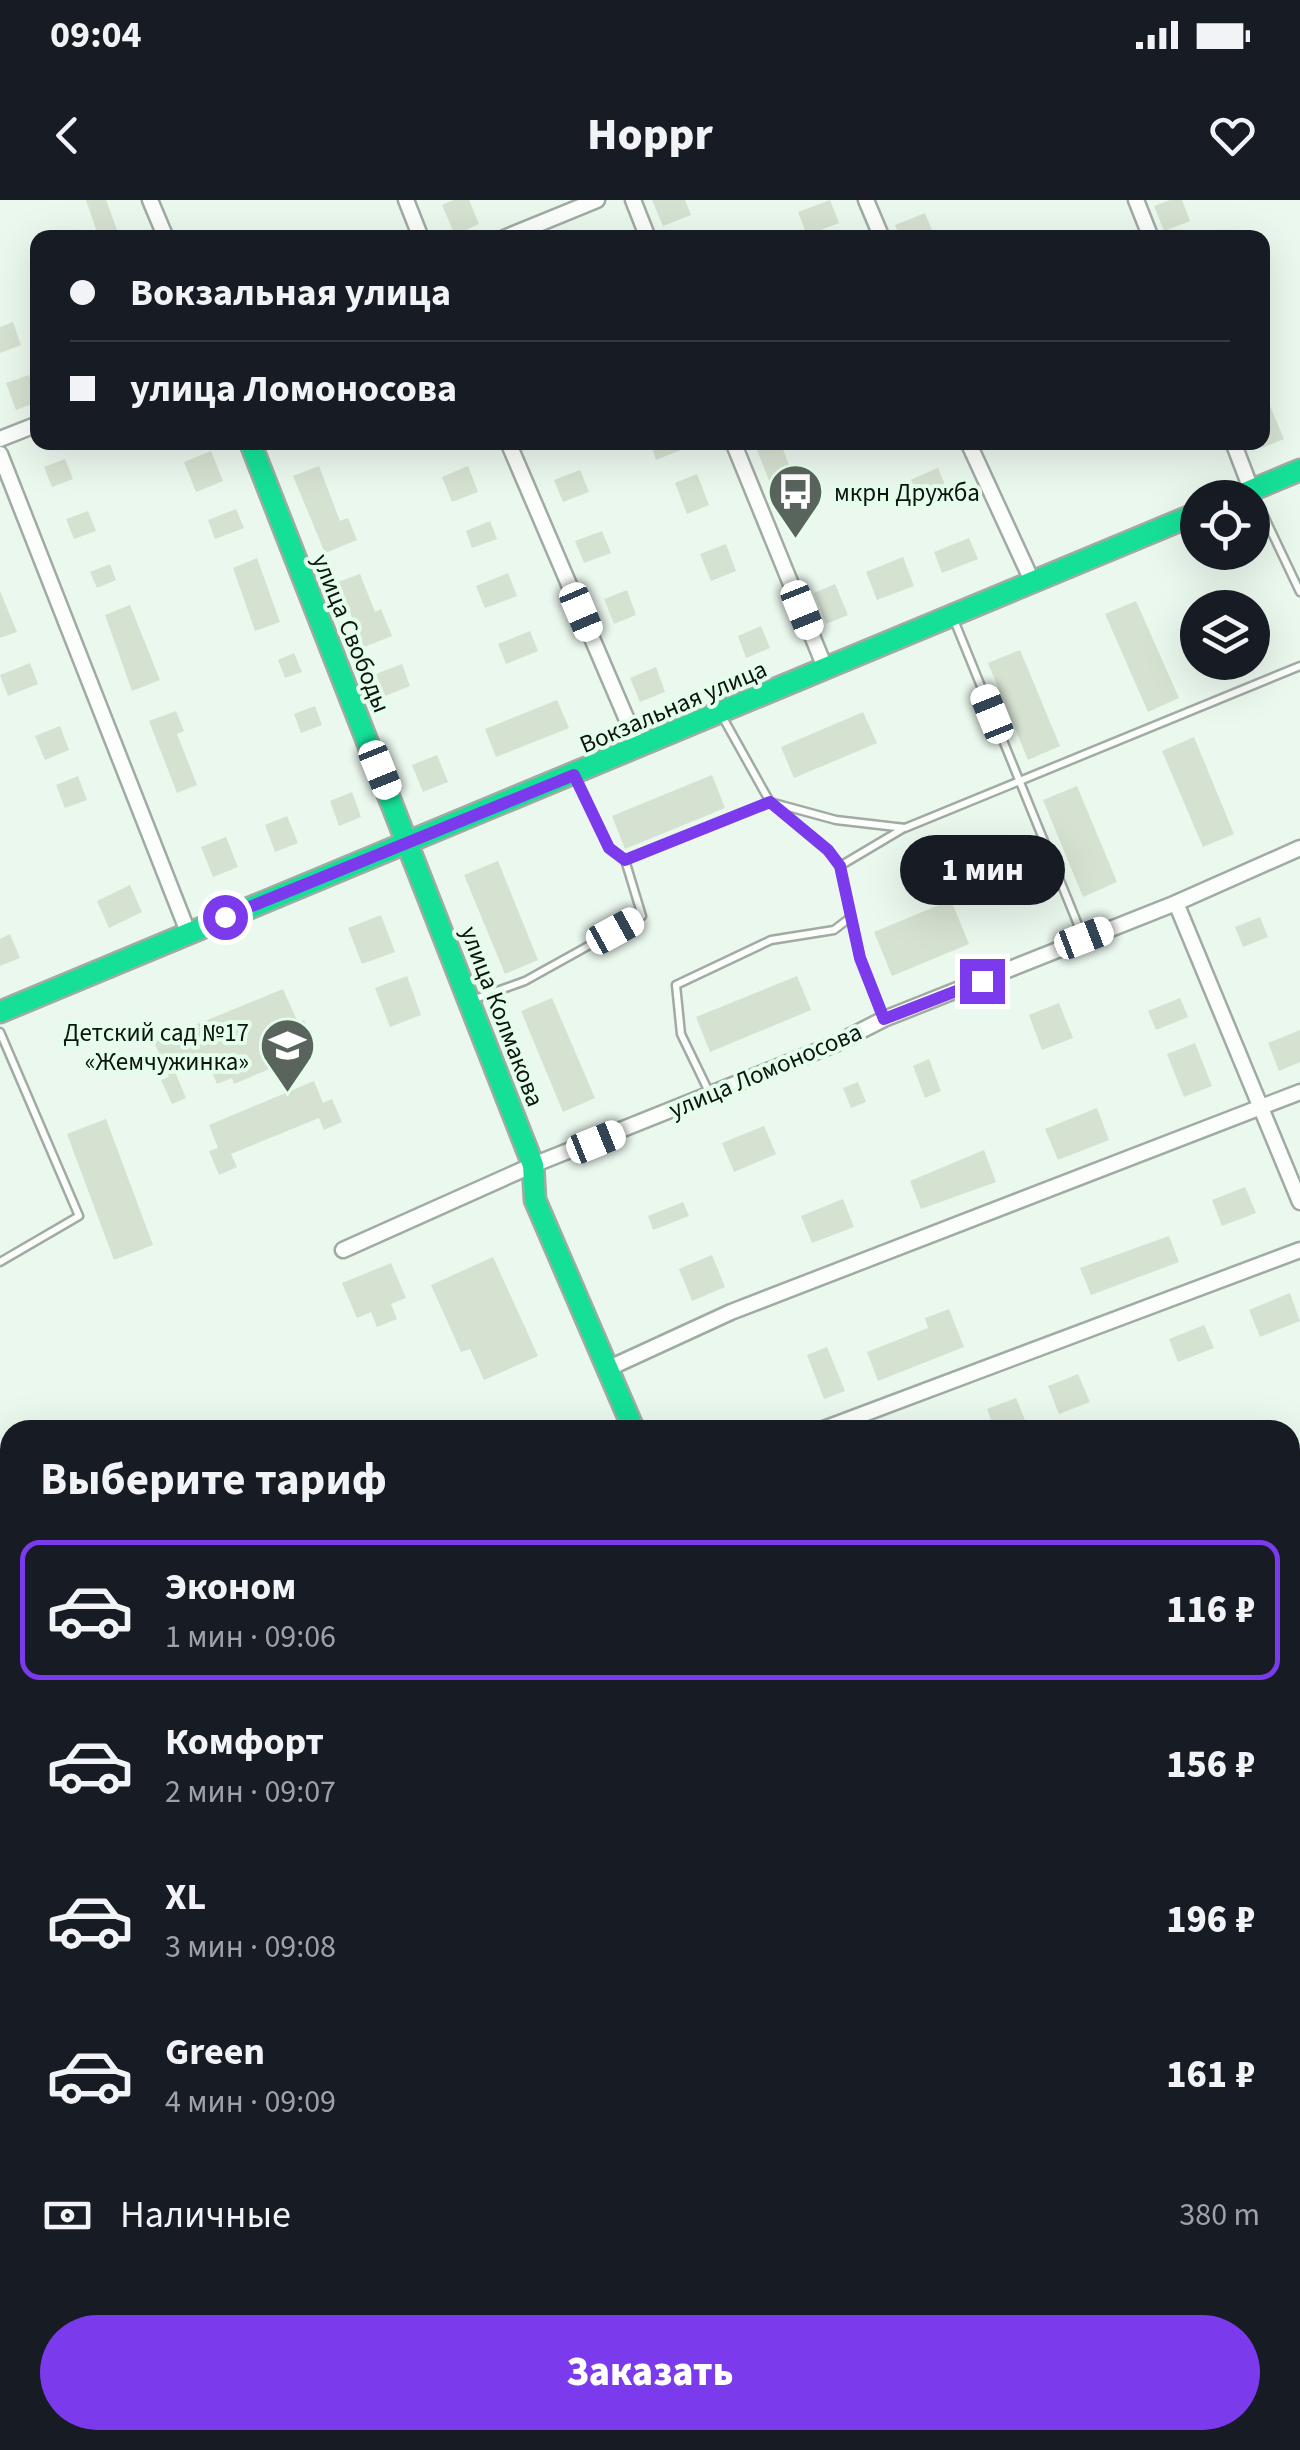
<!DOCTYPE html>
<html lang="ru">
<meta charset="utf-8">
<style>
body{margin:0;font-family:"Source Sans 3",sans-serif;background:#20242c;color:#f1f3f6;height:100vh;display:flex;flex-direction:column;font-size:38px;white-space:nowrap}
*{box-sizing:border-box;margin:0}
p{font-size:32px;color:#9ea1a6}
.icon{flex:none;width:55px;height:55px;fill:none;stroke:currentColor;stroke-width:2;stroke-linecap:round;stroke-linejoin:round}
.map{position:relative;flex:1;overflow:hidden}
.sheet{position:absolute;left:0px;top:1220px;width:1300px;height:1030px;display:flex;flex-direction:column;background:#171b24;border-radius:30px 30px 0 0;box-shadow:0 10px 40px #0002}
.sheet>*{flex:none}
.banner{position:absolute;left:30px;top:30px;width:1240px;height:220px;border-radius:20px;box-shadow:0 10px 40px #0002;display:grid;align-content:center;height:220px;padding:0 40px;background:#171b24}
.fabs{position:absolute;left:1180px;top:280px;display:grid;gap:20px}
.fabs a{display:grid;place-items:center;width:90px;height:90px;border-radius:50%;background:#171b24;box-shadow:0 10px 40px #0002;font-size:50px}
.end{position:absolute;width:45px;height:45px;margin:-22px;border:12px solid #7c3aed;background:#fff;box-shadow:0 0 0 5px #fff}
.from{border-radius:50%}
.bubble{position:absolute;height:70px;border-radius:35px;background:#171b24;box-shadow:0 10px 40px #0002;font-size:32px;font-weight:800;line-height:70px;text-align:center}
.car{position:absolute;width:30px;height:60px;margin:-30px -15px;border-radius:12px;box-shadow:0 0 8px 2px #0007;background:linear-gradient(#fff 24%,#345 0 40%,#fff 0 76%,#345 0 86%,#fff 0)}
.banner b{display:flex;align-items:center;gap:35px;height:95px;font-size:38px}
.banner b+b{border-top:2px solid #363941}
.banner i{width:25px;height:25px;background:#f1f3f6}
ul{padding:0;list-style:none}
li{display:flex;align-items:center;gap:30px;height:140px;margin:0 20px 15px;padding:0 20px;border:5px solid transparent;border-radius:20px}
li div{flex:1}
li b{display:block;font-size:38px}
li em{font-style:normal;font-weight:800}
li.active{border-color:#7c3aed}
li>.icon{width:90px;height:90px;stroke-width:1.5}
h2{padding:0 40px;font-size:45px;line-height:120px}
.pay{display:flex;align-items:center;gap:25px;height:110px;padding:0 40px;font-size:38px}
.pay p{margin-inline-start:auto}
.cta{display:flex;gap:20px;margin-top:auto;padding:20px 40px}
.cta a{flex:1;height:115px;border-radius:60px;background:#7c3aed;color:#fff;font-size:40px;font-weight:800;line-height:115px;text-align:center}
.status{display:flex;justify-content:space-between;align-items:center;height:70px;padding:0 50px;background:#171b24;direction:ltr}
.status svg{height:28px;fill:currentColor}
header{display:flex;justify-content:space-between;align-items:center;height:130px;padding:0 40px;background:#171b24;font-size:45px;font-weight:800}
.map>svg:first-child{display:block}
.building{fill:#d5e1d1}
.lines{fill:none;stroke-linecap:round;stroke-linejoin:round}
.lane-casing{stroke:#a0aba3;stroke-width:11}
.street-casing{stroke:#a0aba3;stroke-width:19}
.fast-casing{stroke:#a0aba3;stroke-width:25}
.lane{stroke:#fcfefc;stroke-width:6}
.street{stroke:#fcfefc;stroke-width:14}
.fast{stroke:#16e098;stroke-width:20}
.route{stroke:#7c3aed;stroke-width:12}
.labels{text-anchor:middle;stroke-width:8;stroke-linejoin:round;paint-order:stroke}
.poi-label{font-size:25px;fill:#0b160e;stroke:#e5feeb;text-anchor:start}
.street-label{font-size:25px;fill:#0b160e;stroke:#e5feeb}
</style>
<div class="status"><b>09:04</b><svg viewBox="0 0 49 12"><path d="M0 12V9h3v3zM5 12V6h3v6zM10 12V3h3v9zM15 12V0h3v12zM26 1h20v11H26zM47 4h2v5h-2z"/></svg></div>
<header><svg class="icon" aria-label="back" viewBox="0 0 24 24"><path d="M15 5l-7 7 7 7"/></svg>Hoppr<svg class="icon" aria-label="heart" viewBox="0 0 24 24"><path d="M12 20l-8-8c-3-5 5-10 8-4 3-6 11-1 8 4z"/></svg></header>
<div class="map">
<svg width="1300" height="2250" viewBox="0 0 1300 2250">
<rect width="100%" height="100%" fill="#ebf8ee"/>
<g class="building">
<polygon points="86,0 106,0 120,38 99,38"/>
<polygon points="454,0 469,0 479,24 455,35 442,5"/>
<polygon points="652,0 685,0 691,15 663,26"/>
<polygon points="830,0 839,23 807,35 798,12"/>
<polygon points="1170,0 1182,0 1190,21 1164,31 1154,6"/>
<polygon points="925,13 935,38 900,38 895,25"/>
<polygon points="13,122 21,145 0,153 0,127"/>
<polygon points="29,175 38,202 16,210 6,183"/>
<polygon points="1262,187 1284,239 1262,248"/>
<polygon points="650,242 697,242 698,243 656,260"/>
<polygon points="754,242 780,242 795,280 806,275 818,306 784,319"/>
<polygon points="211,251 223,281 196,292 184,262"/>
<polygon points="65,259 73,279 52,287 44,267"/>
<polygon points="319,266 340,321 348,318 357,340 325,353 293,276"/>
<polygon points="468,266 478,292 452,302 442,277"/>
<polygon points="938,268 948,292 919,304 910,280"/>
<polygon points="580,270 589,292 563,302 554,280"/>
<polygon points="697,274 709,305 687,314 675,283"/>
<polygon points="236,309 244,328 215,339 208,320"/>
<polygon points="88,311 96,331 74,339 66,319"/>
<polygon points="490,321 497,339 472,348 466,331"/>
<polygon points="602,331 611,353 584,363 575,341"/>
<polygon points="969,338 978,359 942,373 934,352"/>
<polygon points="726,344 736,371 711,381 700,354"/>
<polygon points="903,357 914,386 877,400 866,372"/>
<polygon points="257,358 280,422 255,431 233,368"/>
<polygon points="110,364 116,380 97,388 90,372"/>
<polygon points="508,373 517,396 485,408 476,386"/>
<polygon points="360,374 375,412 381,409 392,436 364,447 338,382"/>
<polygon points="835,384 848,415 826,424 814,393"/>
<polygon points="627,390 636,415 614,424 604,399"/>
<polygon points="0,391 17,432 0,438"/>
<polygon points="1136,401 1179,498 1148,512 1105,414"/>
<polygon points="130,405 160,480 132,491 105,415"/>
<polygon points="761,426 770,448 746,458 738,436"/>
<polygon points="530,431 538,451 506,464 498,444"/>
<polygon points="1020,450 1060,546 1028,560 988,463"/>
<polygon points="294,453 302,472 285,478 278,460"/>
<polygon points="30,463 38,484 8,496 0,475"/>
<polygon points="402,464 410,486 385,496 376,474"/>
<polygon points="656,467 665,492 640,502 630,478"/>
<polygon points="557,500 569,528 496,557 485,529"/>
<polygon points="315,506 322,525 301,533 294,514"/>
<polygon points="176,511 184,531 177,534 197,585 177,593 149,521"/>
<polygon points="863,512 877,543 794,578 781,547"/>
<polygon points="60,526 69,550 45,560 35,536"/>
<polygon points="1194,537 1234,634 1203,647 1162,551"/>
<polygon points="437,555 448,582 423,592 412,565"/>
<polygon points="712,575 725,608 625,649 612,616"/>
<polygon points="78,576 87,600 65,608 56,585"/>
<polygon points="1077,586 1117,682 1083,697 1043,600"/>
<polygon points="352,592 361,617 339,626 330,601"/>
<polygon points="287,616 298,643 275,652 265,625"/>
<polygon points="226,637 238,667 213,677 201,647"/>
<polygon points="498,661 538,760 505,774 464,675"/>
<polygon points="130,685 142,712 109,728 97,701"/>
<polygon points="951,700 969,744 892,776 874,732"/>
<polygon points="381,715 395,752 362,764 348,728"/>
<polygon points="1260,717 1268,737 1243,747 1235,727"/>
<polygon points="10,734 20,758 0,766 0,739"/>
<polygon points="407,776 421,815 390,827 375,788"/>
<polygon points="797,776 811,810 710,852 696,817"/>
<polygon points="283,789 298,823 304,820 314,844 279,858 281,864 234,884 232,878 217,884 207,861 176,874 186,898 172,904 161,880 169,877 154,842"/>
<polygon points="552,798 595,898 563,912 521,811"/>
<polygon points="1180,798 1188,817 1156,830 1148,811"/>
<polygon points="1059,803 1073,838 1042,850 1029,815"/>
<polygon points="1300,830 1300,862 1279,871 1268,843"/>
<polygon points="1195,843 1212,886 1184,897 1167,854"/>
<polygon points="929,859 941,891 925,898 913,866"/>
<polygon points="314,881 323,903 332,899 342,922 324,930 319,918 231,954 237,967 219,975 209,951 218,948 209,925"/>
<polygon points="858,882 866,902 851,908 843,888"/>
<polygon points="1097,908 1109,940 1058,960 1045,929"/>
<polygon points="106,919 153,1045 114,1060 67,934"/>
<polygon points="764,926 776,954 734,972 722,943"/>
<polygon points="984,950 996,982 921,1009 910,981"/>
<polygon points="1245,987 1256,1013 1222,1026 1212,1000"/>
<polygon points="843,999 854,1027 812,1043 801,1016"/>
<polygon points="683,1002 689,1016 653,1030 648,1016"/>
<polygon points="1169,1036 1179,1062 1091,1095 1080,1068"/>
<polygon points="712,1055 725,1087 692,1101 679,1069"/>
<polygon points="493,1057 538,1156 484,1180 470,1149 461,1152 431,1085"/>
<polygon points="391,1063 406,1098 391,1104 397,1119 377,1127 371,1112 357,1118 342,1083"/>
<polygon points="1290,1093 1300,1121 1260,1137 1249,1110"/>
<polygon points="949,1109 964,1147 878,1181 867,1152 928,1128 925,1118"/>
<polygon points="1204,1125 1214,1148 1178,1162 1169,1139"/>
<polygon points="827,1147 845,1191 824,1199 807,1155"/>
<polygon points="1078,1174 1090,1202 1059,1214 1048,1186"/>
<polygon points="1016,1198 1025,1220 995,1230 987,1209"/>
</g>
<g class="lines">
<defs>
<g id="lane">
<polyline points="1254,295 1300,392"/>
<polyline points="954,420 1083,737"/>
<polyline points="722,516 770,602 836,620 905,628 1300,466"/>
<polyline points="576,578 609,648 625,660 770,602 828,651 840,666 860,758 883,818"/>
<polyline points="840,666 904,628"/>
<polyline points="472,800 525,781 642,716 625,660"/>
<polyline points="0,832 79,1016 0,1062"/>
<polyline points="710,894 681,834 676,785 771,740 834,730 851,717"/>
<polyline points="0,1922 10,1918"/>
</g>
<g id="street">
<polyline points="150,0 166,38"/>
<polyline points="406,0 421,38"/>
<polyline points="633,0 648,38"/>
<polyline points="866,0 882,38"/>
<polyline points="1136,0 1151,38"/>
<polyline points="504,38 597,0"/>
<polyline points="0,239 38,224"/>
<polyline points="508,242 639,548"/>
<polyline points="733,242 826,470"/>
<polyline points="968,242 1033,383"/>
<polyline points="1233,242 1251,289"/>
<polyline points="0,254 188,732"/>
<polyline points="1176,703 1300,1002"/>
<polyline points="343,1050 533,965 835,844 884,819 1176,703 1300,648"/>
<polyline points="607,1169 731,1112 1300,892"/>
<polyline points="821,1230 1300,1050"/>
<polyline points="1290,1304 1300,1301"/>
<polyline points="0,1813 10,1809"/>
<polyline points="0,1952 10,1960"/>
<polyline points="1290,1996 1300,1991"/>
<polyline points="1290,2021 1300,2035"/>
<polyline points="1290,2125 1300,2137"/>
<polyline points="394,2240 409,2250"/>
<polyline points="1023,2250 1034,2240"/>
</g>
<g id="fast">
<polyline points="250,242 533,965 535,1000 634,1230"/>
<polyline points="1233,298 1300,270"/>
<polyline points="0,812 1198,313"/>
</g>
</defs>
<use href="#lane" class="lane-casing"/>
<use href="#street" class="street-casing"/>
<use href="#fast" class="fast-casing"/>
<use href="#lane" class="lane"/>
<use href="#street" class="street"/>
<use href="#fast" class="fast"/>
</g>
<g class="lines">
<polyline class="route" points="225,717 574,575 609,648 625,660 770,602 828,650 840,666 860,758 884,819 982,781"/>
</g>
<defs>
<symbol id="bus-pin" viewBox="-11 -11 22 30"><path d="M0 17L-7.5 6A9.5 9.5 0 1 1 7.5 6Z" fill="#59655c" stroke="#e5feeb"/><path d="M-5-6H5V4H4V6H2V4H-2V6H-4V4H-5ZM-3.5-4V0h7V-4ZM-3.5 1.2v1.5H-2V1.2ZM2 1.2v1.5H3.5V1.2Z" fill="#fff"/></symbol>
<symbol id="school-pin" viewBox="-11 -11 22 30"><path d="M0 17L-7.5 6A9.5 9.5 0 1 1 7.5 6Z" fill="#59655c" stroke="#e5feeb"/><path d="M0-5L7-2L0 1L-7-2ZM-4 1L0 2.5L4 1V4Q0 6-4 4Z" fill="#fff"/></symbol>
</defs>
<g fill-rule="evenodd">
<use href="#bus-pin" x="764" y="260" width="63" height="86"/>
<use href="#school-pin" x="256" y="814" width="63" height="86"/>
</g>
<g class="labels">
<g class="poi-label">
<text x="834" y="301">мкрн Дружба</text>
<text x="249" y="841" text-anchor="end">Детский сад №17<tspan x="249" dy="29">«Жемчужинка»</tspan></text>
</g>
<g class="street-label">
<text transform="translate(352 433) rotate(68)" y="9">улица Свободы</text>
<text transform="translate(673 506) rotate(-23)" y="9">Вокзальная улица</text>
<text transform="translate(503 816) rotate(69)" y="9">улица Колмакова</text>
<text transform="translate(765 870) rotate(-23)" y="9">улица Ломоносова</text>
</g>
</g>
</svg>
<div class="fabs">
<a><svg class="icon" aria-label="locate" viewBox="0 0 24 24"><circle cx="12" cy="12" r="6"/><path d="M12 2v4M12 18v4M2 12h4M18 12h4"/></svg></a>
<a><svg class="icon" aria-label="layers" viewBox="0 0 24 24"><path d="M12 4l9 5-9 5-9-5zM3 14l9 5 9-5"/></svg></a>
</div>
<i class="end from" style="left:225px;top:717px"></i>
<i class="end" style="left:982px;top:781px"></i>
<div class="bubble" style="left:900px;top:635px;width:165px">1 мин</div>
<i class="car" style="left:802px;top:410px;rotate:158deg"></i>
<i class="car" style="left:581px;top:412px;rotate:157deg"></i>
<i class="car" style="left:992px;top:514px;rotate:338deg"></i>
<i class="car" style="left:380px;top:570px;rotate:158deg"></i>
<i class="car" style="left:615px;top:731px;rotate:61deg"></i>
<i class="car" style="left:1084px;top:738px;rotate:69deg"></i>
<i class="car" style="left:596px;top:942px;rotate:68deg"></i>
<div class="banner">
<b><i class="from"></i>Вокзальная улица</b>
<b><i></i>улица Ломоносова</b>
</div>
<section class="sheet">
<h2>Выберите тариф</h2>
<ul>
<li class="active"><svg class="icon" aria-label="car" viewBox="0 0 24 24"><path d="M5 17H2v-5l4-1 3-4h7l3 4 3 1v5h-3M9 17h6M6 11h13"/><circle cx="7" cy="17" r="2"/><circle cx="17" cy="17" r="2"/></svg><div><b>Эконом</b><p>1 мин · 09:06</p></div><em>116 ₽</em></li>
<li><svg class="icon" aria-label="car" viewBox="0 0 24 24"><path d="M5 17H2v-5l4-1 3-4h7l3 4 3 1v5h-3M9 17h6M6 11h13"/><circle cx="7" cy="17" r="2"/><circle cx="17" cy="17" r="2"/></svg><div><b>Комфорт</b><p>2 мин · 09:07</p></div><em>156 ₽</em></li>
<li><svg class="icon" aria-label="car" viewBox="0 0 24 24"><path d="M5 17H2v-5l4-1 3-4h7l3 4 3 1v5h-3M9 17h6M6 11h13"/><circle cx="7" cy="17" r="2"/><circle cx="17" cy="17" r="2"/></svg><div><b>XL</b><p>3 мин · 09:08</p></div><em>196 ₽</em></li>
<li><svg class="icon" aria-label="car" viewBox="0 0 24 24"><path d="M5 17H2v-5l4-1 3-4h7l3 4 3 1v5h-3M9 17h6M6 11h13"/><circle cx="7" cy="17" r="2"/><circle cx="17" cy="17" r="2"/></svg><div><b>Green</b><p>4 мин · 09:09</p></div><em>161 ₽</em></li>
</ul>
<div class="pay"><svg class="icon" aria-label="cash" viewBox="0 0 24 24"><path d="M3 7h18v10H3z"/><circle cx="12" cy="12" r="2"/></svg>Наличные<p>380 m</p></div>
<div class="cta"><a>Заказать</a></div>
</section>
</div>
